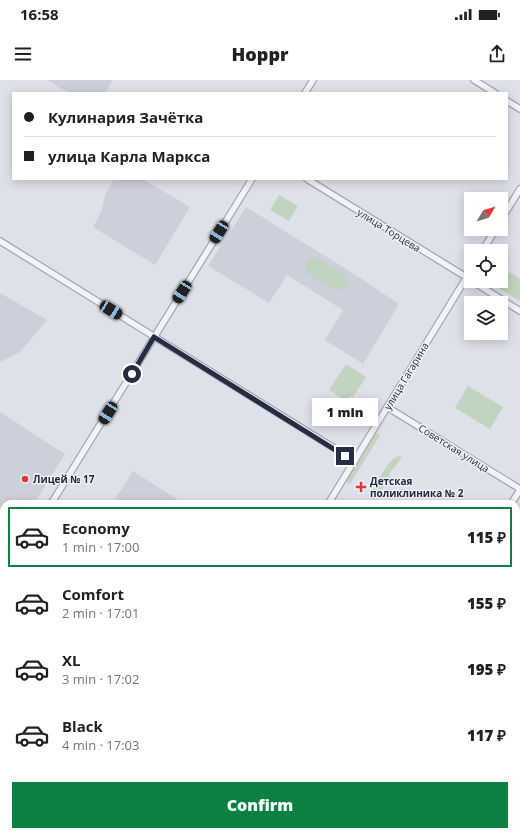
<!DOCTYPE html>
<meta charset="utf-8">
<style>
body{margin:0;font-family:"Open Sans",sans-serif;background:#f2f2f2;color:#202124;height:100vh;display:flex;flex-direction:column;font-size:15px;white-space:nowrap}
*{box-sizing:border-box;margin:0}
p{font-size:13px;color:#757577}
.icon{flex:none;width:22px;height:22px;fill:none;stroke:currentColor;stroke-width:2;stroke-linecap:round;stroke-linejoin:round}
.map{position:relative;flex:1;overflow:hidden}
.panel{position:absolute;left:0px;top:420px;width:520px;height:336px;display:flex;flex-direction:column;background:#fff;border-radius:12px 12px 0 0;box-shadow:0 2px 10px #0003}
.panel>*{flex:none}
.guide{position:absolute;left:12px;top:12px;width:496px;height:88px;border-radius:0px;box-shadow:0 2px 10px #0003;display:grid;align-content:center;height:88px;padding:0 12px;background:#fff}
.needle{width:26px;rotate:52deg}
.tools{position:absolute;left:464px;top:112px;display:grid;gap:8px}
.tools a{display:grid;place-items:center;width:44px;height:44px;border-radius:0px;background:#fff;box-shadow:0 2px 10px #0003;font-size:20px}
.end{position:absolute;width:18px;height:18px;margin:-9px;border:5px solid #262c41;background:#fff;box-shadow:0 0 0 2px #fff}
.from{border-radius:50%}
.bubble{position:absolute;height:28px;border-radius:0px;background:#fff;box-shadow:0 2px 10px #0003;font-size:13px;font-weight:800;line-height:28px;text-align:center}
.car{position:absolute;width:12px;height:24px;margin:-12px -6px;border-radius:5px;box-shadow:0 0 3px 1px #0007;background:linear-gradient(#222 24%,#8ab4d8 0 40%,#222 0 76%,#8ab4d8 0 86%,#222 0)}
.guide b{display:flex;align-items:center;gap:14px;height:38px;font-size:15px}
.guide b+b{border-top:1px solid #e0e0e0}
.guide i{width:10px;height:10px;background:#202124}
ul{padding:7px 0 0;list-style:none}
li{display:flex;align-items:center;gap:12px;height:60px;margin:0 8px 6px;padding:0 4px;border:2px solid transparent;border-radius:0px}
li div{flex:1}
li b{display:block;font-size:15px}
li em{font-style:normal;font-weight:800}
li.on{border-color:#0b8043}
li>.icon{width:36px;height:36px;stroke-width:1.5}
.action{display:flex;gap:8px;margin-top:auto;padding:8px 12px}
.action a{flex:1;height:46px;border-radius:0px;background:#0b8043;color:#fff;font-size:16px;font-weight:800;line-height:46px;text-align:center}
.status{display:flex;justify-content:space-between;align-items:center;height:28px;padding:0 20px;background:#fff;direction:ltr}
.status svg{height:11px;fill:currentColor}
header{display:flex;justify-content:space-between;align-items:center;height:52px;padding:0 12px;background:#fff;font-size:18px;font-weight:800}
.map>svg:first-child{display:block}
.built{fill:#ccd0db}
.green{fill:#c1d4bf}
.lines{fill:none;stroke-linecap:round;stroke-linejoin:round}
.minor-casing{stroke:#a3a7b3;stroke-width:8}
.major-casing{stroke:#9da3b6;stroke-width:9}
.minor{stroke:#f1f3f7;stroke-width:5.5}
.major{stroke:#fff;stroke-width:7}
.route{stroke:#262c41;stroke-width:5}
.poi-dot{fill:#d9393a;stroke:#eef0f7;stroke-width:1.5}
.labels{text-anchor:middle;stroke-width:3;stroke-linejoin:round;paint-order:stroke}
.street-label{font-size:10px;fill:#262c41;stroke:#eef0f7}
.poi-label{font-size:10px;font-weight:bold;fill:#262c41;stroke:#eef0f7;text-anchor:start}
</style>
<div class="status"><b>16:58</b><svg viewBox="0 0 49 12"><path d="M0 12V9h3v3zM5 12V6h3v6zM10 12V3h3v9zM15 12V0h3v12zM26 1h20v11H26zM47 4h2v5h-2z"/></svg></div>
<header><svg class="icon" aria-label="menu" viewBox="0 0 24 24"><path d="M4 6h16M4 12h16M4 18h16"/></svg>Hoppr<svg class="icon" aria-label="share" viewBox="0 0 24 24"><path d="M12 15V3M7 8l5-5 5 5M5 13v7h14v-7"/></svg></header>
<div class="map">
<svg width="520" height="756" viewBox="0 0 520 756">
<rect width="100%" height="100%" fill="#dee1e9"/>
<g class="built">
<polygon points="48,0 113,0 105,13 69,13"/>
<polygon points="114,99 143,99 190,127 155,185 93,147 102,130 105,115"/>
<polygon points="246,127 362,199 399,224 363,284 325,260 343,230 287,195 269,223 208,186"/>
<polygon points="0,213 47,240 20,272 0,282"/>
<polygon points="0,332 65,374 34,424 4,424 4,451 0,449"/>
<polygon points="133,391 180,421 178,424 112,424"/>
<polygon points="516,639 520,641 520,689 516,687"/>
<polygon points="139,752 305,752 302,756 137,756"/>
</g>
<g class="green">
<polygon points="279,115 298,126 289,141 270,130"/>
<polygon points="313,177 316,177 344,194 348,200 347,206 341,210 335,210 307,193 305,188 306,182 308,180"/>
<polygon points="501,187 520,199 520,221 487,201 501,201"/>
<polygon points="346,284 366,297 353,317 350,316 347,321 329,310"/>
<polygon points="468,306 503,327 490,349 455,328"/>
<polygon points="376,353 380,355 350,404 345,401 352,389 355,388"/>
<path d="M 399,376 L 401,376 L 401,378 C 398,384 393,388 389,393 L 390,396 L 382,410 L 378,414 L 374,420 L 369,418 L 373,408 L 389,383 L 391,382 L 394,378 Z"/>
</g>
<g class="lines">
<defs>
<g id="minor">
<polyline points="474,0 495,13"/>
<polyline points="305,13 313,0"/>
<polyline points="507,21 520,29"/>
<polyline points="307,99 471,200"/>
<polyline points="501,140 520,109"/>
<polyline points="0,161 355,381"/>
<polyline points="482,171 496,149"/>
<polyline points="472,201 520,231"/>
<polyline points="387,327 520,409"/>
<polyline points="51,424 252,99"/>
<polyline points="328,424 471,190"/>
<polyline points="511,424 520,410"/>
<polyline points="0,508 4,501"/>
<polyline points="516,552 520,554"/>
<polyline points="516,721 520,723"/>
<polyline points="337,752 343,756"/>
<polyline points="123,756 125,752"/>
<polyline points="309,756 312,752"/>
<polyline points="385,756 388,752"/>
</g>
<g id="major">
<polyline points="0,728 4,730"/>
<polyline points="40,752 46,756"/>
</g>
</defs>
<use href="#minor" class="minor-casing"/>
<use href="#major" class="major-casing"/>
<use href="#minor" class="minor"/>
<use href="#major" class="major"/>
</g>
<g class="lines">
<polyline class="route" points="132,294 154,257 345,376"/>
</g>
<g class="poi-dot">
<circle cx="25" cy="399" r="4"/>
<path d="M359 401h4v4h4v4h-4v4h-4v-4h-4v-4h4z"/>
</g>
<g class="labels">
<g class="street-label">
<text transform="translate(389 150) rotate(32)" y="4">улица Торцева</text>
<text transform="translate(406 296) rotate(-59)" y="4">улица Гагарина</text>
<text transform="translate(454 368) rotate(32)" y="4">Советская улица</text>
</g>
<g class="poi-label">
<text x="33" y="403">Лицей № 17</text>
<text x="370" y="405">Детская<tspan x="370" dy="12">поликлиника № 2</tspan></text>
</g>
</g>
</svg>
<div class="tools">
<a><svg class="needle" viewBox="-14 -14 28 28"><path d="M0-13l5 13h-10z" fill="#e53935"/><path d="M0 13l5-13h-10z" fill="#757577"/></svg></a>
<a><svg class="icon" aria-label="locate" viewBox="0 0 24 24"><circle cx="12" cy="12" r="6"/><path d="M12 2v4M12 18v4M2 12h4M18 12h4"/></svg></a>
<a><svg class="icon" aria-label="layers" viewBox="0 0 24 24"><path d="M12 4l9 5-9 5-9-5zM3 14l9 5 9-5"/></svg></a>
</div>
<i class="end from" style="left:132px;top:294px"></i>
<i class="end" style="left:345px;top:376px"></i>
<div class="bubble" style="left:312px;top:318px;width:66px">1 min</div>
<i class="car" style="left:219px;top:152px;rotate:212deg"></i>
<i class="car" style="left:182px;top:212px;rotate:212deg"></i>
<i class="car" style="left:111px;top:230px;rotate:122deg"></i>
<i class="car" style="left:108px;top:333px;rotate:212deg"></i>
<div class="guide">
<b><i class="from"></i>Кулинария Зачётка</b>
<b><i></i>улица Карла Маркса</b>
</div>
<section class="panel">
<ul>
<li class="on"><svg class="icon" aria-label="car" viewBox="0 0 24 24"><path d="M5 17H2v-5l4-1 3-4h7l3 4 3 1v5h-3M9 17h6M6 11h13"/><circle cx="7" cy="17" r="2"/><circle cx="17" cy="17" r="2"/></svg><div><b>Economy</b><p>1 min · 17:00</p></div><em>115 ₽</em></li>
<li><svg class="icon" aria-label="car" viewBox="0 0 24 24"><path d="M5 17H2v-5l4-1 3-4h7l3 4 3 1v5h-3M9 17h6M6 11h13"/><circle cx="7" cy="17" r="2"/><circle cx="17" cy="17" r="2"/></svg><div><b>Comfort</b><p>2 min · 17:01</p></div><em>155 ₽</em></li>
<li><svg class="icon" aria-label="car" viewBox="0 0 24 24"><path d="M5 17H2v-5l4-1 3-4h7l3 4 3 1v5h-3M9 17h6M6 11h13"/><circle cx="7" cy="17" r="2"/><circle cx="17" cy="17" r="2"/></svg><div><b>XL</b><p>3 min · 17:02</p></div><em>195 ₽</em></li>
<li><svg class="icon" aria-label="car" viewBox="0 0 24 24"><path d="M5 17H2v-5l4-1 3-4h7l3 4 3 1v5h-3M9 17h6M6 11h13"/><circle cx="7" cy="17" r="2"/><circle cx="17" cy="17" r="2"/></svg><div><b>Black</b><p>4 min · 17:03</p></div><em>117 ₽</em></li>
</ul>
<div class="action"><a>Confirm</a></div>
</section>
</div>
